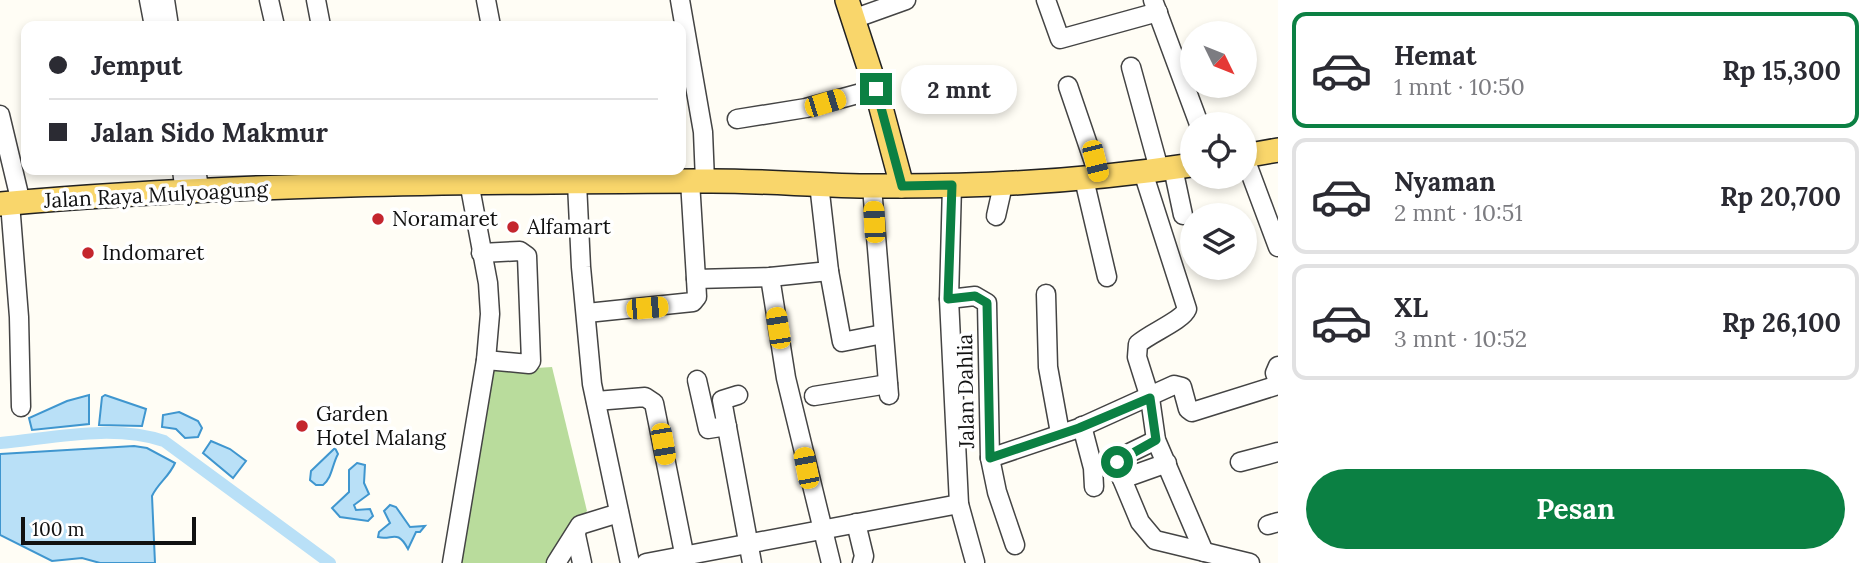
<!DOCTYPE html>
<html lang="id">
<meta charset="utf-8">
<style>
body{margin:0;font-family:Lora,serif;background:#f7f7f7;color:#2b2b33;height:100vh;display:flex;flex-direction:column;font-size:26px;white-space:nowrap}
*{box-sizing:border-box;margin:0}
p{font-size:23px;color:#7c7c81}
.icon{flex:none;width:38px;height:38px;fill:none;stroke:currentColor;stroke-width:2;stroke-linecap:round;stroke-linejoin:round}
.map{position:relative;flex:1;overflow:hidden}
.panel{display:flex;flex-direction:column;background:#fff;width:595px}
.panel>*{flex:none}
.hud{position:absolute;left:21px;top:21px;width:665px;height:154px;border-radius:14px;box-shadow:0 4px 10px #0003;display:grid;align-content:center;height:154px;padding:0 28px;background:#fff}
.needle{width:46px;rotate:133deg}
.fabs{position:absolute;left:1180px;top:21px;display:grid;gap:14px}
.fabs a{display:grid;place-items:center;width:77px;height:77px;border-radius:50%;background:#fff;box-shadow:0 4px 10px #0003;font-size:35px}
.scale{position:absolute;left:21px;bottom:18px;width:175px;box-sizing:border-box;padding-left:7px;border:4px solid #111;border-top:0;font-size:19px;line-height:24px;white-space:nowrap;color:#111;-webkit-text-stroke:5px #fff;paint-order:stroke}
.end{position:absolute;width:32px;height:32px;margin:-16px;border:9px solid #0b8043;background:#fff;box-shadow:0 0 0 4px #fff}
.from{border-radius:50%}
.bubble{position:absolute;height:49px;border-radius:24px;background:#fff;box-shadow:0 4px 10px #0003;font-size:23px;font-weight:700;line-height:49px;text-align:center}
.car{position:absolute;width:21px;height:42px;margin:-21px -10px;border-radius:9px;box-shadow:0 0 5px 2px #0007;background:linear-gradient(#f5c518 24%,#345 0 40%,#f5c518 0 76%,#345 0 86%,#f5c518 0)}
.hud b{display:flex;align-items:center;gap:24px;height:66px;font-size:26px}
.hud b+b{border-top:2px solid #e1e1e2}
.hud i{width:18px;height:18px;background:#2b2b33}
ul{padding:12px 0 0;list-style:none}
li{display:flex;align-items:center;gap:21px;height:116px;margin:0 14px 10px;padding:0 14px;border:4px solid #e1e1e2;border-radius:14px}
li div{flex:1}
li b{display:block;font-size:26px}
li em{font-style:normal;font-weight:700}
li.on{border-color:#0b8043}
li>.icon{width:63px;height:63px;stroke-width:1.5}
.cta{display:flex;gap:14px;margin-top:auto;padding:14px 28px}
.cta a{flex:1;height:80px;border-radius:42px;background:#0b8043;color:#fff;font-size:28px;font-weight:700;line-height:80px;text-align:center}
main{display:flex;flex:1;min-height:0}
.map>svg:first-child{display:block}
.forest{fill:#b9dc9c}
.water{fill:#b9e0f7;stroke:#3f96cf;stroke-width:2}
.lines{fill:none;stroke-linecap:round;stroke-linejoin:round}
.canal{stroke:#b9e0f7;stroke-width:12}
.minor-casing{stroke:#444;stroke-width:21}
.major-casing{stroke:#222;stroke-width:26}
.minor{stroke:#fff;stroke-width:18}
.major{stroke:#f9d66b;stroke-width:23}
.route{stroke:#0b8043;stroke-width:9}
.poi-dot{fill:#c4262e;stroke:#fff;stroke-width:2.5}
.labels{text-anchor:middle;stroke-width:7;stroke-linejoin:round;paint-order:stroke}
.street-label{font-size:21px;fill:#111;stroke:#fff}
.poi-label{font-size:21px;fill:#111;stroke:#fff;text-anchor:start}
</style>
<main>
<div class="map">
<svg width="1278" height="563" viewBox="0 0 1278 563">
<rect width="100%" height="100%" fill="#fffdf5"/>
<polygon class="forest" points="552,367 587,511 549,563 459,563 490,371"/>
<g class="water">
<polygon points="89,395 89,424 32,430 29,418 67,401"/>
<polygon points="105,395 146,409 142,426 99,425 102,397"/>
<polygon points="179,412 198,421 202,428 198,437 185,438 176,429 162,427 163,415"/>
<polygon points="211,441 230,449 246,461 233,478 203,453"/>
<path d="M 134,446 L 147,448 L 175,463 C 169,477 158,483 152,496 L 155,563 L 100,563 L 82,558 L 52,561 L 0,535 L 0,454 Z"/>
<path d="M 335,448 L 338,454 C 332,465 332,478 323,485 L 316,485 L 310,480 L 311,471 Z"/>
<polygon points="357,463 365,465 364,483 369,494 354,505 356,510 370,509 373,516 368,521 340,517 332,508 349,492 349,470"/>
<path d="M 390,505 L 396,507 L 410,527 L 425,526 L 420,532 L 416,532 L 408,549 C 397,528 392,541 378,537 L 379,532 L 390,523 L 384,511 Z"/>
</g>
<g class="lines">
<path class="canal" d="M 0,443 C 53,438 113,424 164,441 L 330,563"/>
<defs>
<g id="minor">
<polyline points="149,0 154,26"/>
<polyline points="165,0 169,26"/>
<polyline points="269,0 275,26"/>
<polyline points="316,0 321,26"/>
<polyline points="486,0 491,26"/>
<polyline points="680,0 703,132 705,181"/>
<polyline points="1046,0 1060,39 1158,12"/>
<polyline points="1153,0 1199,124"/>
<polyline points="853,19 906,0"/>
<polyline points="1131,67 1159,169"/>
<polyline points="1068,86 1099,177"/>
<polyline points="0,115 21,203"/>
<polyline points="737,119 806,108 876,89"/>
<polyline points="1244,156 1278,247"/>
<polyline points="1173,168 1183,215"/>
<polyline points="182,170 185,193"/>
<polyline points="196,170 200,192"/>
<path d="M 1143,172 L 1187,309 C 1182,321 1150,333 1138,344 L 1137,357 L 1150,398 L 1156,440 L 1204,552"/>
<polyline points="1084,179 1107,277"/>
<polyline points="690,181 696,279 770,277 829,271"/>
<polyline points="577,183 581,267 592,384 630,563"/>
<polyline points="819,184 829,271 842,342 883,334"/>
<polyline points="952,185 949,299 975,296 987,303 990,458 997,492 1015,545"/>
<polyline points="872,187 889,395"/>
<polyline points="10,203 19,317 21,407"/>
<polyline points="996,216 1003,185"/>
<polyline points="481,253 520,251 527,256 531,361 529,364 486,360"/>
<polyline points="770,277 786,378 831,563"/>
<polyline points="1046,294 1048,367 1060,433"/>
<polyline points="949,299 959,504 975,562"/>
<polyline points="587,313 693,302 697,297 696,279"/>
<polyline points="1278,366 1275,373 1278,381"/>
<polyline points="697,380 708,429 727,426"/>
<polyline points="738,395 722,400 752,563"/>
<polyline points="814,396 888,384"/>
<polyline points="596,401 645,397 654,403 686,563"/>
<polyline points="1082,426 1093,468 1094,487"/>
<polyline points="1156,440 1119,458 1117,467 1122,479 1167,463"/>
<polyline points="990,458 1079,428 1174,385 1182,387 1188,409 1192,412 1278,385"/>
<polyline points="1240,462 1278,452"/>
<polyline points="1122,479 1140,522 1155,540 1250,563"/>
<polyline points="856,523 864,556 862,563"/>
<polyline points="1268,525 1278,522"/>
<polyline points="576,535 582,563"/>
<polyline points="452,563 486,360 490,314 488,283 469,182"/>
<polyline points="556,563 580,525 619,513"/>
<polyline points="646,563 959,504"/>
</g>
<g id="major">
<polyline points="847,0 876,89 902,186"/>
<polyline points="1244,156 1278,150"/>
<path d="M 0,204 C 233,183 468,182 701,181 C 759,180 817,186 875,186 C 981,187 1087,181 1192,165"/>
</g>
</defs>
<use href="#minor" class="minor-casing"/>
<use href="#major" class="major-casing"/>
<use href="#minor" class="minor"/>
<use href="#major" class="major"/>
</g>
<g class="lines">
<polyline class="route" points="876,89 902,186 952,185 948,299 975,296 987,303 990,458 1079,428 1150,398 1156,440 1117,462"/>
</g>
<g class="poi-dot">
<circle cx="378" cy="219" r="7"/>
<circle cx="513" cy="227" r="7"/>
<circle cx="88" cy="253" r="7"/>
<circle cx="302" cy="426" r="7"/>
</g>
<g class="labels">
<g class="street-label">
<text transform="translate(156 195) rotate(-3)" y="7">Jalan Raya Mulyoagung</text>
<text transform="translate(966 391) rotate(-91)" y="7">Jalan Dahlia</text>
</g>
<g class="poi-label">
<text x="392" y="226">Noramaret</text>
<text x="527" y="234">Alfamart</text>
<text x="102" y="260">Indomaret</text>
<text x="316" y="421">Garden<tspan x="316" dy="24">Hotel Malang</tspan></text>
</g>
</g>
</svg>
<div class="fabs">
<a><svg class="needle" viewBox="-14 -14 28 28"><path d="M0-13l5 13h-10z" fill="#e53935"/><path d="M0 13l5-13h-10z" fill="#7c7c81"/></svg></a>
<a><svg class="icon" aria-label="locate" viewBox="0 0 24 24"><circle cx="12" cy="12" r="6"/><path d="M12 2v4M12 18v4M2 12h4M18 12h4"/></svg></a>
<a><svg class="icon" aria-label="layers" viewBox="0 0 24 24"><path d="M12 4l9 5-9 5-9-5zM3 14l9 5 9-5"/></svg></a>
</div>
<div class="scale">100 m</div>
<i class="end from" style="left:1117px;top:462px"></i>
<i class="end" style="left:876px;top:89px"></i>
<div class="bubble" style="left:901px;top:65px;width:116px">2 mnt</div>
<i class="car" style="left:825px;top:103px;rotate:73deg"></i>
<i class="car" style="left:1095px;top:161px;rotate:166deg"></i>
<i class="car" style="left:874px;top:222px;rotate:357deg"></i>
<i class="car" style="left:647px;top:308px;rotate:85deg"></i>
<i class="car" style="left:778px;top:328px;rotate:351deg"></i>
<i class="car" style="left:663px;top:444px;rotate:170deg"></i>
<i class="car" style="left:806px;top:468px;rotate:349deg"></i>
<div class="hud">
<b><i class="from"></i>Jemput</b>
<b><i></i>Jalan Sido Makmur</b>
</div>
</div>
<section class="panel">
<ul>
<li class="on"><svg class="icon" aria-label="car" viewBox="0 0 24 24"><path d="M5 17H2v-5l4-1 3-4h7l3 4 3 1v5h-3M9 17h6M6 11h13"/><circle cx="7" cy="17" r="2"/><circle cx="17" cy="17" r="2"/></svg><div><b>Hemat</b><p>1 mnt · 10:50</p></div><em>Rp 15,300</em></li>
<li><svg class="icon" aria-label="car" viewBox="0 0 24 24"><path d="M5 17H2v-5l4-1 3-4h7l3 4 3 1v5h-3M9 17h6M6 11h13"/><circle cx="7" cy="17" r="2"/><circle cx="17" cy="17" r="2"/></svg><div><b>Nyaman</b><p>2 mnt · 10:51</p></div><em>Rp 20,700</em></li>
<li><svg class="icon" aria-label="car" viewBox="0 0 24 24"><path d="M5 17H2v-5l4-1 3-4h7l3 4 3 1v5h-3M9 17h6M6 11h13"/><circle cx="7" cy="17" r="2"/><circle cx="17" cy="17" r="2"/></svg><div><b>XL</b><p>3 mnt · 10:52</p></div><em>Rp 26,100</em></li>
</ul>
<div class="cta"><a>Pesan</a></div>
</section>
</main>
